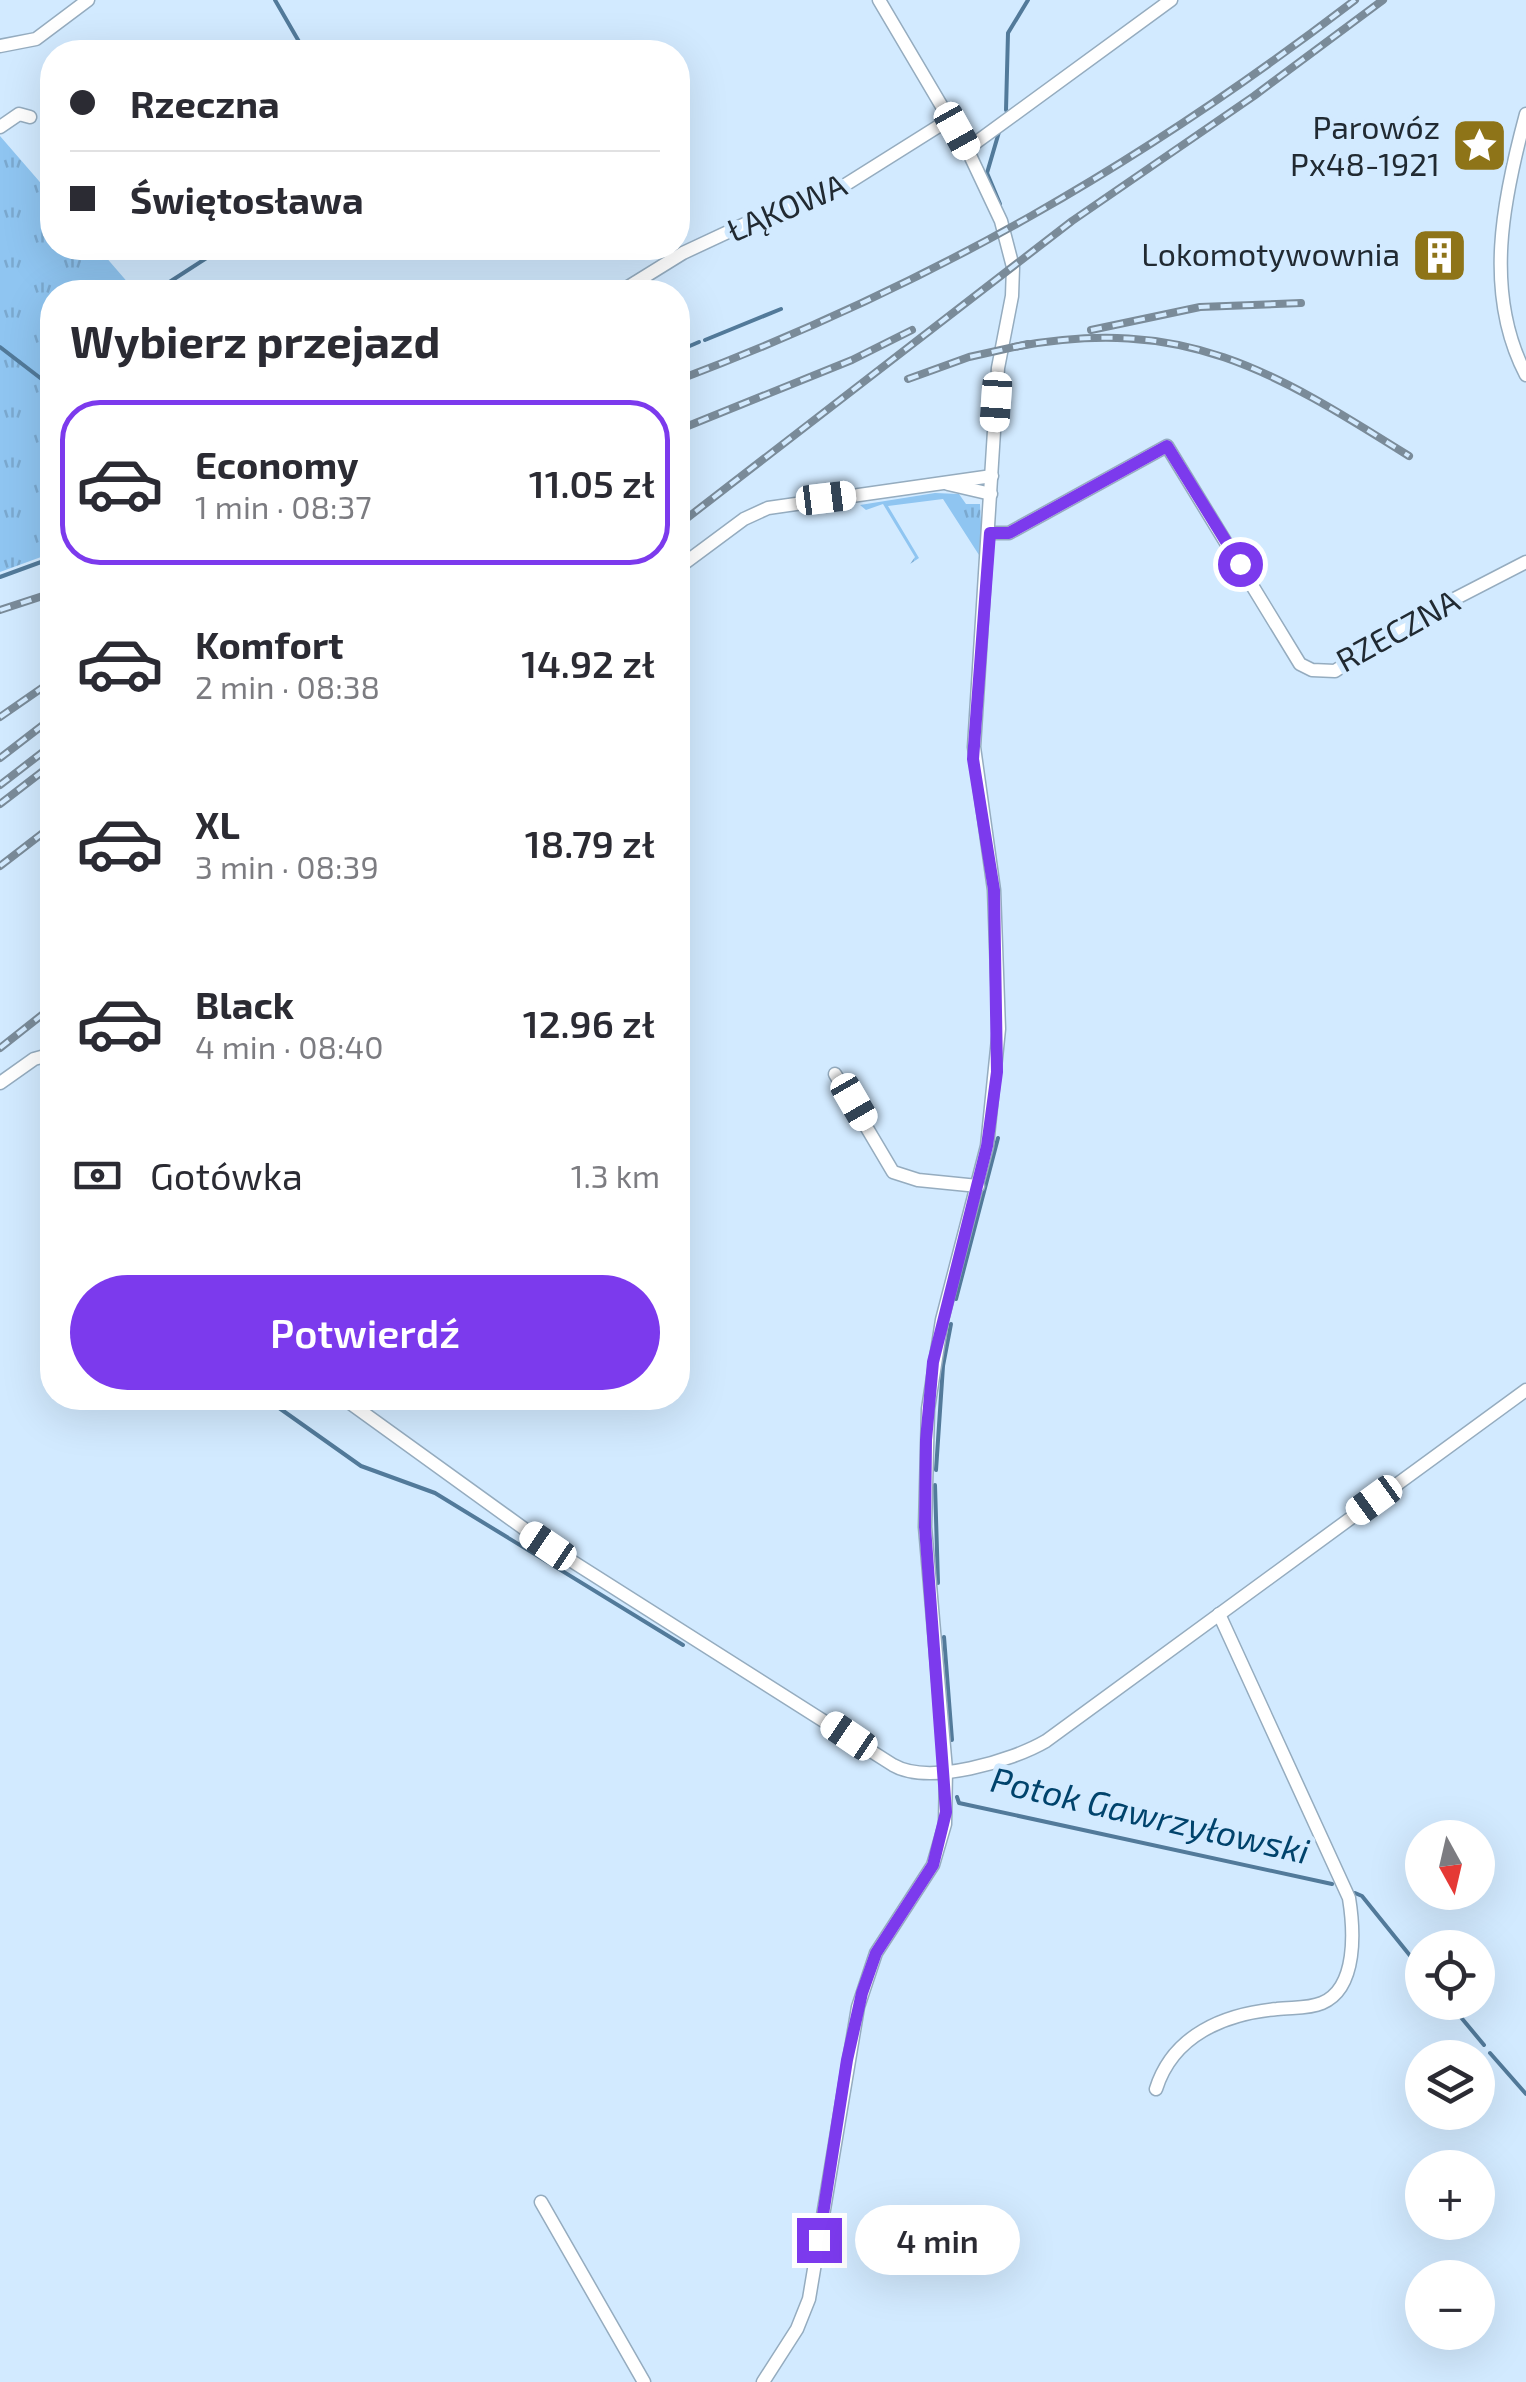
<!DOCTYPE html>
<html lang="pl">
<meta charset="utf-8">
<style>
body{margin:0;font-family:"Exo 2",sans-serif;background:#f7f7f7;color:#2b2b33;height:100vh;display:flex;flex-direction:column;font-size:38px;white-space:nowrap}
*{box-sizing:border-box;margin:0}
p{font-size:32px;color:#7c7c81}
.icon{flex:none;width:55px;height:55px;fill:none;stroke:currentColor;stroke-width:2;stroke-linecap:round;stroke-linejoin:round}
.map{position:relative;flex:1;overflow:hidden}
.side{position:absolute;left:40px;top:280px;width:650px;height:1130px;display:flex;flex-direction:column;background:#fff;border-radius:40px;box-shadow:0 10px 40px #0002}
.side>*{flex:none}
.hud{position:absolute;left:40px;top:40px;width:650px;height:220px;border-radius:40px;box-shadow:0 10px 40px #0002;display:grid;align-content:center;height:220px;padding:0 30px;background:#fff}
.needle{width:65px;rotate:172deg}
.buttons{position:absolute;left:1405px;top:1820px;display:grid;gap:20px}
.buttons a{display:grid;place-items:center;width:90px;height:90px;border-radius:50%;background:#fff;box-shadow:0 10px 40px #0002;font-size:50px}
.end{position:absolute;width:45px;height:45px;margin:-22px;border:12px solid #7c3aed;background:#fff;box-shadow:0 0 0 5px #fff}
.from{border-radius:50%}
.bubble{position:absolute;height:70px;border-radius:35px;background:#fff;box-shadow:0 10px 40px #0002;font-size:32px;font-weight:600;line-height:70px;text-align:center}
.car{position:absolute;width:30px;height:60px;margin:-30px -15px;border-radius:12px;box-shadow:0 0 8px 2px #0007;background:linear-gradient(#fff 24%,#345 0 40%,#fff 0 76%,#345 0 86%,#fff 0)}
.hud b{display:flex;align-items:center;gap:35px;height:95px;font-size:38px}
.hud b+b{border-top:2px solid #e1e1e2}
.hud i{width:25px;height:25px;background:#2b2b33}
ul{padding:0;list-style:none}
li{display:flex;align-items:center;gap:30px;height:165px;margin:0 20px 15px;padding:0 10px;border:5px solid transparent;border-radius:40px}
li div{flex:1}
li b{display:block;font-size:38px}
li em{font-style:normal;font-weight:600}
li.active{border-color:#7c3aed}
li>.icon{width:90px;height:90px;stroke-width:1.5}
h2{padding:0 30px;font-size:45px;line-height:120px}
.pay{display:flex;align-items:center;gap:25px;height:110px;padding:0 30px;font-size:38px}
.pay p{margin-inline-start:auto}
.action{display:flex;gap:20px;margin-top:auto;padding:20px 30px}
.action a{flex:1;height:115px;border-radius:60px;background:#7c3aed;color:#fff;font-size:40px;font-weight:600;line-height:115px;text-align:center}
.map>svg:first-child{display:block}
.grass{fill:url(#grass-tufts)}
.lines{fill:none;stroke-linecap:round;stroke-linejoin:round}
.stream{stroke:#527a9a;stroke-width:4}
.minor-casing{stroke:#95acbf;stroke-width:15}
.minor{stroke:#fff;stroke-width:12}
.rail-casing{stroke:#7a8b99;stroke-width:8}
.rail{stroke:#d2eaff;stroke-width:4;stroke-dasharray:11;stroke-linecap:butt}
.route{stroke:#7c3aed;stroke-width:12}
.labels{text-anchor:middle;stroke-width:10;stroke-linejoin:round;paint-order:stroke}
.poi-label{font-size:32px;fill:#212a32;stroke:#d2eaff;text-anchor:end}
.street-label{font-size:32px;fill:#212a32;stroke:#d2eaff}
.water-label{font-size:35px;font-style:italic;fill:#00436c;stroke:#d2eaff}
</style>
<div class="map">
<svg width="1526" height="2382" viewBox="0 0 1526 2382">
<defs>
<pattern id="grass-tufts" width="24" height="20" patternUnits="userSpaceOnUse" patternTransform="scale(2.5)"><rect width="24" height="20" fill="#8fc5f1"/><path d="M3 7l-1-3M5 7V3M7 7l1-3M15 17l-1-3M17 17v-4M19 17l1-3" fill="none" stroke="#7ba9cf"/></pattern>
</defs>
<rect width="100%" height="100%" fill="#d2eaff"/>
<g class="grass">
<polygon points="0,136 52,196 52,248 98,248 136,292 52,292 52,553 0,572"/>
<polygon points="935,493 959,494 966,504 980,504 983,562 979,562 979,555 943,499 888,506 919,558 910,564 915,557 883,504 866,510 860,505"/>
</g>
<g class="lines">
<g class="stream">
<polyline points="275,0 305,52"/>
<polyline points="1006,110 1008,33 1028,0"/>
<polyline points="999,132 987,173 1000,204"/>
<polyline points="154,292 222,248"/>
<polyline points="705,340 781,309"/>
<polyline points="0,347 52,387"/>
<polyline points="678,351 699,342"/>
<polyline points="0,577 52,558"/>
<polyline points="52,914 52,911"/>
<polyline points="956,1299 998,1138"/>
<polyline points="265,1398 361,1466 435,1493 683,1645"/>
<polyline points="936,1470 943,1366 951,1324"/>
<polyline points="935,1485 938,1583"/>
<polyline points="944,1637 952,1740"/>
<polyline points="957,1797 959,1803 1332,1884"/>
<polyline points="1355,1893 1362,1896 1416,1963"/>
<polyline points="1420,1969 1422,1972"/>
<polyline points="1448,2002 1449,2003"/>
<polyline points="1454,2009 1484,2045"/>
<polyline points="1490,2053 1526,2094"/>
</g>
<defs>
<g id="minor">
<polyline points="0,46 36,39 88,0"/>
<path d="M 1526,114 C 1503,199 1483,293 1526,375"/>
<polyline points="0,127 19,114 30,117"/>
<polyline points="967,149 1171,0"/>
<polyline points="620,292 683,253 775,210 845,185 950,119"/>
<polyline points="948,484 991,494"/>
<polyline points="990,533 1009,533 1167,446 1300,664 1312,670 1335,671 1402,626 1526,562"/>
<polyline points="678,568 744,519 768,508 992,476"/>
<polyline points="835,1074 893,1172 918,1180 978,1186"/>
<polyline points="0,1083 34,1059 52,1054"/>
<path d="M 343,1398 L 548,1546 L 893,1765 C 929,1786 1012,1761 1046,1741 L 1526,1390"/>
<path d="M 1156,2089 C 1173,2035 1224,2014 1277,2009 C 1292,2007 1308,2009 1322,2003 C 1358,1988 1354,1929 1349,1898 L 1219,1614"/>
<polyline points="541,2202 644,2382"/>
<polyline points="763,2382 797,2329 809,2299 858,2007 876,1953 933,1865 945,1824 946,1770 925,1527 928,1409 942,1320 987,1146 999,1029 994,890 974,747 998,368 1012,296 1013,267 1001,221 967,149 879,0"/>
</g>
</defs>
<use href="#minor" class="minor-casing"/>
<use href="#minor" class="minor"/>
<defs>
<g id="rail">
<polyline points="1091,330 1200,307 1301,303"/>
<path d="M 1014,347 C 1184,315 1272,370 1409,456"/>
<polyline points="908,379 969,357 1028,344"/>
<path d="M 678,380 C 931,285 1141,164 1355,0"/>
<polyline points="678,430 852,360 912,330"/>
<polyline points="678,525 1072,221 1254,96 1383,0"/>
<polyline points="0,610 52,593"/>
<polyline points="0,717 52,681"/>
<polyline points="0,758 52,718"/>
<polyline points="0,785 52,745"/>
<polyline points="0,804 52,764"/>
<polyline points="0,866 52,826"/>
<polyline points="0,1048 52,1007"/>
</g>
</defs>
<use href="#rail" class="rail-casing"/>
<use href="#rail" class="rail"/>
</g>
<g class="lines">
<polyline class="route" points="819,2240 847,2060 862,1993 876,1953 933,1865 946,1812 925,1527 926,1440 933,1362 987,1146 997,1072 994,890 973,759 990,533 1009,533 1167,446 1240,564"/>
</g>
<defs>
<symbol id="sight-square" viewBox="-11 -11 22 22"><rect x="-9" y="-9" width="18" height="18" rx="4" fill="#8e7418" stroke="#d2eaff"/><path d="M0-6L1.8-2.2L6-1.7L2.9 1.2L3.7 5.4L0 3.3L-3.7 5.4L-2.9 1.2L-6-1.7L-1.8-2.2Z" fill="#fff"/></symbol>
<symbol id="building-square" viewBox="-11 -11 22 22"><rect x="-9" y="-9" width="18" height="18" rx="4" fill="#8e7418" stroke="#d2eaff"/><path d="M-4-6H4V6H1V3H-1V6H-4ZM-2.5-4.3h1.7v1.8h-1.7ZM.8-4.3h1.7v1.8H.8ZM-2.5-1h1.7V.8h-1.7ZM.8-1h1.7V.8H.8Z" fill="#fff"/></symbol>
</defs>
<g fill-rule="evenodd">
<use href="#sight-square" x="1448" y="114" width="63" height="63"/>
<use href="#building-square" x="1408" y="224" width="63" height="63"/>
</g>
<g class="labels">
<g class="poi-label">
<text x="1440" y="139">Parowóz<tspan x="1440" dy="37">Px48-1921</tspan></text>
<text x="1400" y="266">Lokomotywownia</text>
</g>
<g class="street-label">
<text transform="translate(787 208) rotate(-23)" y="11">ŁĄKOWA</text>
<text transform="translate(1398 631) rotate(-29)" y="11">RZECZNA</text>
</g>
<g class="water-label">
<text transform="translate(1150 1816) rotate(13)" y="12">Potok Gawrzyłowski</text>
</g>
</g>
</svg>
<div class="buttons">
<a><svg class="needle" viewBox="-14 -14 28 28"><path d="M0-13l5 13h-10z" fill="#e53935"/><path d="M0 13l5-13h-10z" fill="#7c7c81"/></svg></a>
<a><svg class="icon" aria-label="locate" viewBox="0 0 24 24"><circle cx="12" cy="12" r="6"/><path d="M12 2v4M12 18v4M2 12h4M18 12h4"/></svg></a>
<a><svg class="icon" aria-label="layers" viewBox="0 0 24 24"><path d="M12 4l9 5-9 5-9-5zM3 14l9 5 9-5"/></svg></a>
<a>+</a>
<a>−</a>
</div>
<i class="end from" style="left:1240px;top:564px"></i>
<i class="end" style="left:819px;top:2240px"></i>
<div class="bubble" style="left:855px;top:2205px;width:165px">4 min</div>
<i class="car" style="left:957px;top:131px;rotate:151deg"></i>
<i class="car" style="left:996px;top:402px;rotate:184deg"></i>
<i class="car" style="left:826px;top:498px;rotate:83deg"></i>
<i class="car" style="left:854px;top:1102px;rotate:150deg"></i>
<i class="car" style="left:1374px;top:1500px;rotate:234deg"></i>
<i class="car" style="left:548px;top:1546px;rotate:304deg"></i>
<i class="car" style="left:849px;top:1736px;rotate:304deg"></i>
<div class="hud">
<b><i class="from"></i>Rzeczna</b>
<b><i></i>Świętosława</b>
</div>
<section class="side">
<h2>Wybierz przejazd</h2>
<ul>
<li class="active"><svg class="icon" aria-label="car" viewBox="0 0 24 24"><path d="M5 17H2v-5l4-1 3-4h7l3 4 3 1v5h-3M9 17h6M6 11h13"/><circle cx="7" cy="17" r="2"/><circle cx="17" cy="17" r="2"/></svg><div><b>Economy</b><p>1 min · 08:37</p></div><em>11.05 zł</em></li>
<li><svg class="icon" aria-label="car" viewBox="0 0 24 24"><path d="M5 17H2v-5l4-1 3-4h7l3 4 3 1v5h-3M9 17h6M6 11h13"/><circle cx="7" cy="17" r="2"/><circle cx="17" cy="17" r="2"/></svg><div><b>Komfort</b><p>2 min · 08:38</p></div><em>14.92 zł</em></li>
<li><svg class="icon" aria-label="car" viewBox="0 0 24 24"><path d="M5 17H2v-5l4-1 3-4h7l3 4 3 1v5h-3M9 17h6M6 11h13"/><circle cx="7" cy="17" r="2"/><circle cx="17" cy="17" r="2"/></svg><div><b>XL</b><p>3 min · 08:39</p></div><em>18.79 zł</em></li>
<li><svg class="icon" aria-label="car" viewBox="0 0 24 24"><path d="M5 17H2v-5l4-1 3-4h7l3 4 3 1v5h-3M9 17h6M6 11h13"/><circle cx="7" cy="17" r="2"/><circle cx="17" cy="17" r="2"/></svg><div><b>Black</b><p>4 min · 08:40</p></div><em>12.96 zł</em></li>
</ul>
<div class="pay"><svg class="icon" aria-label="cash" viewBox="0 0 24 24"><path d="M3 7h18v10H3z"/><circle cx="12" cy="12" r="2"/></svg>Gotówka<p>1.3 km</p></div>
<div class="action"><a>Potwierdź</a></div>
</section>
</div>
